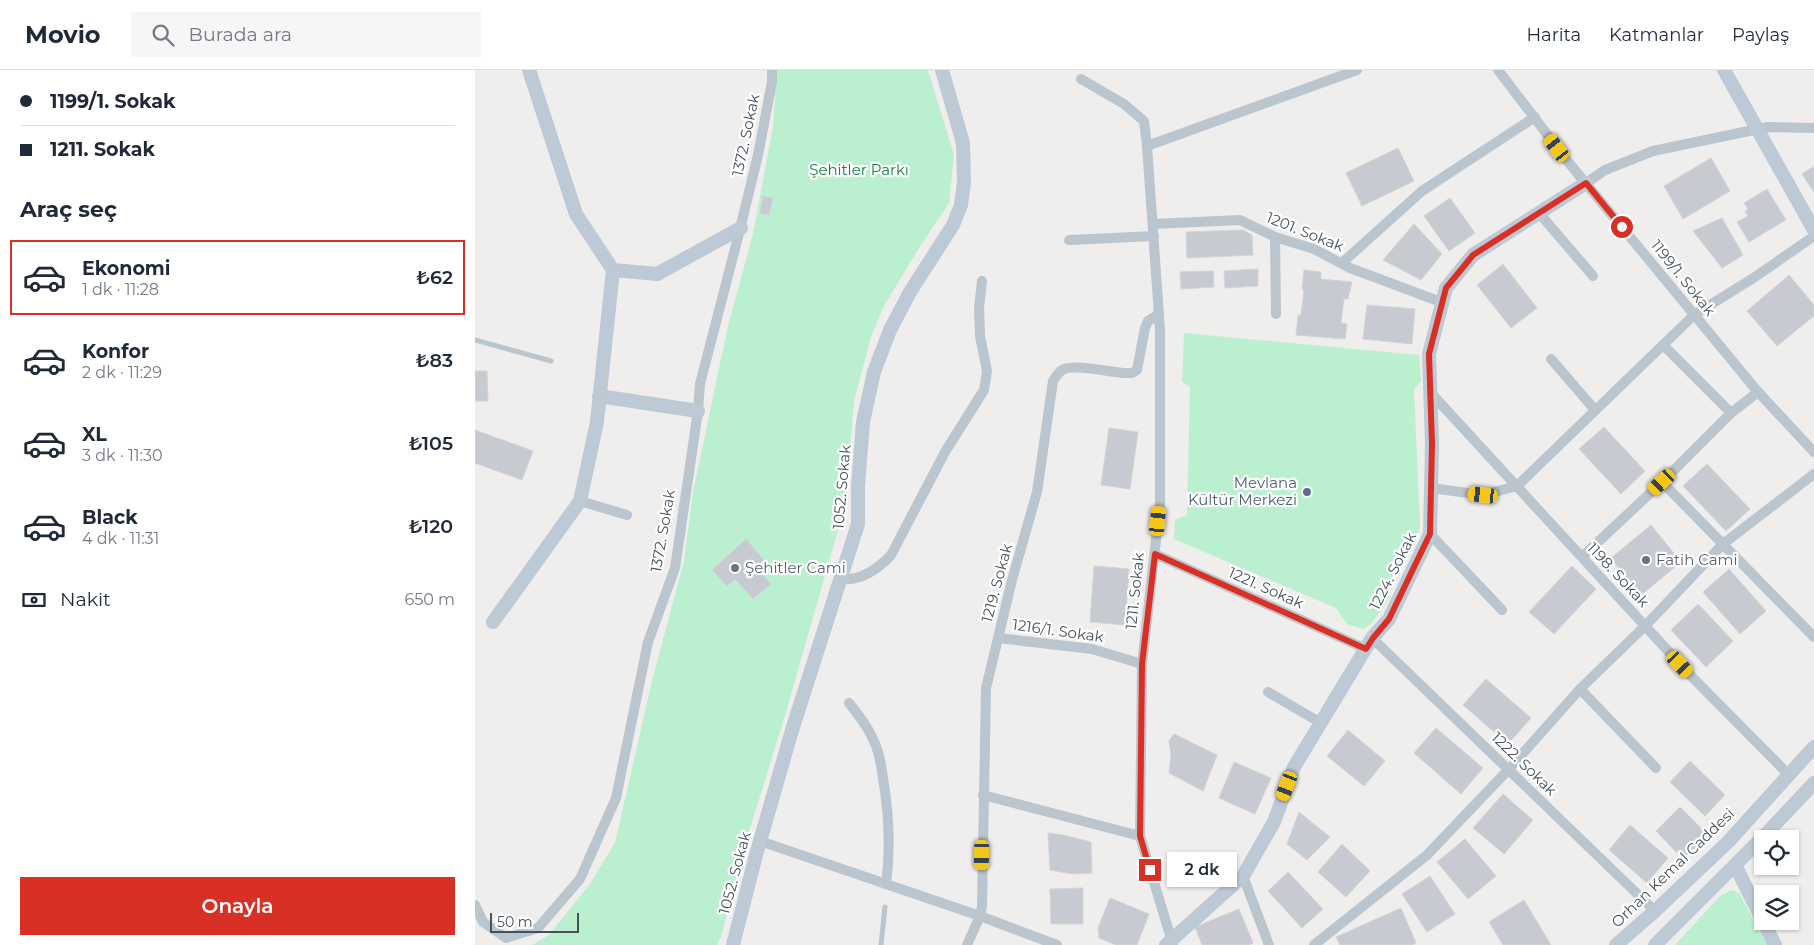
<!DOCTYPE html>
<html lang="tr">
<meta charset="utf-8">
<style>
body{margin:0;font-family:Montserrat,sans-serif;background:#f6f6f7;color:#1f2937;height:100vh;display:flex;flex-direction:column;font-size:19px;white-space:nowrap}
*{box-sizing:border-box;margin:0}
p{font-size:16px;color:#747a83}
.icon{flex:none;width:28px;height:28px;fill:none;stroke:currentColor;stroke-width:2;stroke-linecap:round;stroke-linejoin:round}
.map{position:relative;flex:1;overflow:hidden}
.side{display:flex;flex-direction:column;background:#fff;width:475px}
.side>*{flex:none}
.guide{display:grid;align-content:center;height:110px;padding:0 20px;background:#fff}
.fabs{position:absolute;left:1279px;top:760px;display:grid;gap:10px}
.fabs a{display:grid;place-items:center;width:45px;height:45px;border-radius:0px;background:#fff;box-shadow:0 1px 4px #0004;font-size:25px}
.scale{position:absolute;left:15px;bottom:12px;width:89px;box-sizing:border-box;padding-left:5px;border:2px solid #45515b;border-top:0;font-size:14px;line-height:18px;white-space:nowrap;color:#45515b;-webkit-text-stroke:4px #fff;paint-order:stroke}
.end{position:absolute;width:22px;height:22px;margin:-11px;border:6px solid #d93025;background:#fff;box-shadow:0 0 0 2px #fff}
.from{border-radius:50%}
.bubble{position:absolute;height:35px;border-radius:0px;background:#fff;box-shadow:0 1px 4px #0004;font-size:16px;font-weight:600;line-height:35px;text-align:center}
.car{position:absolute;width:15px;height:30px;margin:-15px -8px;border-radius:6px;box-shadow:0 0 4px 1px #0007;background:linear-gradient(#f5c518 24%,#345 0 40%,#f5c518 0 76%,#345 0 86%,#f5c518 0)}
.guide b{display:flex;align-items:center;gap:18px;height:48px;font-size:19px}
.guide b+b{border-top:1px solid #e0e1e3}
.guide i{width:12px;height:12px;background:#1f2937}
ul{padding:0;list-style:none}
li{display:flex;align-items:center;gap:15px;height:75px;margin:0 10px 8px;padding:0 10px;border:2px solid transparent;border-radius:0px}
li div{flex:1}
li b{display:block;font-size:19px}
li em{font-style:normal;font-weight:600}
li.current{border-color:#d93025}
li>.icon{width:45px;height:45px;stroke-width:1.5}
h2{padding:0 20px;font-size:22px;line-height:60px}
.pay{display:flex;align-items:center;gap:12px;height:55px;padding:0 20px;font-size:19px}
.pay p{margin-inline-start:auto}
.button{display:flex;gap:10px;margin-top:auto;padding:10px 20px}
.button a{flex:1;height:58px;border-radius:0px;background:#d93025;color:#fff;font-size:20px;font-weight:600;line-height:58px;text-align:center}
header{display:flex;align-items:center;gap:30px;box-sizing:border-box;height:70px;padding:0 25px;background:#fff;border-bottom:1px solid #e0e1e3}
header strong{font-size:24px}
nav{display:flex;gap:28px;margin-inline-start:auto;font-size:18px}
.search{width:350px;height:45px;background:#f6f6f7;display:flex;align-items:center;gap:12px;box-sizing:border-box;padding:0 18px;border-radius:0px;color:#747a83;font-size:19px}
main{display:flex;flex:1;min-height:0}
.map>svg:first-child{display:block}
.green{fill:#baefcf}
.building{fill:#c7cad0;stroke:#d1d4d9}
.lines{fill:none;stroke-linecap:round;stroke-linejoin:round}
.lane{stroke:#bbc5cd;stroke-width:5}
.street{stroke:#bbc5cd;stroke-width:10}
.secondary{stroke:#bdc9d5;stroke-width:14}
.route{stroke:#d93025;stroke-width:6}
.service-dot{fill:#5c6f8a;stroke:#fff;stroke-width:2}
.worship-dot{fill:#6b7280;stroke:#fff;stroke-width:2}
.labels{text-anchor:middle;stroke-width:4.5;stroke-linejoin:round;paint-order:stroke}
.street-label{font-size:15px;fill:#45515b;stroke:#fff}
.park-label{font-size:15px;fill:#157e49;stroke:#fff}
.service-label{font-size:15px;fill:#4e5e75;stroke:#fff;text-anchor:end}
.worship-label{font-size:15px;fill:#5b616d;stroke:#fff;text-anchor:start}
</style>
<header>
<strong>Movio</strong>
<div class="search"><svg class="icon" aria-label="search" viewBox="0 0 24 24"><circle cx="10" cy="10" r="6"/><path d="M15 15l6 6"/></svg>Burada ara</div>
<nav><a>Harita</a><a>Katmanlar</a><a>Paylaş</a></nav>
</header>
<main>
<section class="side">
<div class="guide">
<b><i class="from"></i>1199/1. Sokak</b>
<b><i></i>1211. Sokak</b>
</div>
<h2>Araç seç</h2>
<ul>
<li class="current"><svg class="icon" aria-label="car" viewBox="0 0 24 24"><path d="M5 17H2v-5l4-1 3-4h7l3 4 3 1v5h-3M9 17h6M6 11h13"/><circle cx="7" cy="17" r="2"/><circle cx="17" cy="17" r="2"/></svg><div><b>Ekonomi</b><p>1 dk · 11:28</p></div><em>₺62</em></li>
<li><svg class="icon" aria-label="car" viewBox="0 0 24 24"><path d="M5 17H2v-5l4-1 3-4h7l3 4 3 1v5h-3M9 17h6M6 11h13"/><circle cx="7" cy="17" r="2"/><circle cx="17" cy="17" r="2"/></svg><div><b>Konfor</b><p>2 dk · 11:29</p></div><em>₺83</em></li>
<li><svg class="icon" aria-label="car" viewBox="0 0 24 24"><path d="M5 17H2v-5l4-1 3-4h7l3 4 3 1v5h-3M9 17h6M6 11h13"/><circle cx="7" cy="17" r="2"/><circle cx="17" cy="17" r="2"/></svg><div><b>XL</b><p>3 dk · 11:30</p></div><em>₺105</em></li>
<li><svg class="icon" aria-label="car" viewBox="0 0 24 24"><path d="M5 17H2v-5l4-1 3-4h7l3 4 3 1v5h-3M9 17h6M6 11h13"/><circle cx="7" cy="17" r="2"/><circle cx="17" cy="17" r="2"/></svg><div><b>Black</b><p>4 dk · 11:31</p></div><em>₺120</em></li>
</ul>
<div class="pay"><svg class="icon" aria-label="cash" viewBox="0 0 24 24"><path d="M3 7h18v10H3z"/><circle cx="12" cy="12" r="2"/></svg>Nakit<p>650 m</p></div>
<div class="button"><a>Onayla</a></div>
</section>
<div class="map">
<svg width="1339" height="875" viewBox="0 0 1339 875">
<rect width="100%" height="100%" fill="#f0eded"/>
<g class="green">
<polygon points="302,0 453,0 479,85 474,133 444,178 409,236 396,267 379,331 371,432 309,649 268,781 246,867 242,875 57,875 74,865 114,815 140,773 177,611 209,491 218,422 253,256 278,164 298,57"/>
<polygon points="709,263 944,285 946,311 939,319 945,455 942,468 910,517 915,528 896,554 888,559 872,554 861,538 699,469 700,450 712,445 715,317 707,312"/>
<polygon points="1256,820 1264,823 1292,875 1200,875 1245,826"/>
</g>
<g class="building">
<polygon points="923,78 939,111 887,136 871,103"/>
<polygon points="1236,88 1255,121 1208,149 1189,116"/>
<polygon points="1339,96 1339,122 1327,104"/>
<polygon points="1292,119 1311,150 1274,172 1262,152 1273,146 1270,141 1273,139 1269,133"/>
<polygon points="288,126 298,128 294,145 285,143"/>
<polygon points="975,128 1000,163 974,181 949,146"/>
<polygon points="1247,148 1268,185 1247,198 1218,161"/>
<polygon points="939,154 967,184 946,210 908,190"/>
<polygon points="768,160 777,165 778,185 712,188 711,162"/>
<polygon points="1028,194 1062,238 1036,258 1002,215"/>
<polygon points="783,199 783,216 750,218 749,201"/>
<polygon points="829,200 846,202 846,209 877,212 873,229 869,229 866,253 872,254 870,269 821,265 823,245 826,245 829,220 827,220"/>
<polygon points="738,201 739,217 706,219 705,202"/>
<polygon points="1314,205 1339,235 1339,246 1302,276 1272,241"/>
<polygon points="892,235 940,239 937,274 888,269"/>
<polygon points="0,301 12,301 13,331 0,331"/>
<polygon points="1129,357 1170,401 1146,424 1104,379"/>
<polygon points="634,358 663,362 655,419 626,415"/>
<polygon points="0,360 58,381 47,410 0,393"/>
<polygon points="1232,394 1275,439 1251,461 1208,416"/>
<polygon points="1176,455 1206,492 1165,526 1136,488"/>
<polygon points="271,469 289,490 281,497 296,514 278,529 260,509 252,516 237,500"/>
<polygon points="619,496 654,499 650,555 615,552"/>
<polygon points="1097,496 1121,519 1079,564 1054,542"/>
<polygon points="1254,499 1291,541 1265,564 1228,522"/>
<polygon points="1223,534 1258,571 1231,597 1196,560"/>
<polygon points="1011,609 1056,648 1033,674 988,635"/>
<polygon points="961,658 1008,698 986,724 939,683"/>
<polygon points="873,660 910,691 889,716 852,686"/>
<polygon points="699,664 742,685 728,721 694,703 696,685 694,671"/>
<polygon points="1215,691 1250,725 1230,746 1195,712"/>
<polygon points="759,692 796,708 780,744 744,728"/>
<polygon points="1028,724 1058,750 1029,784 998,758"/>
<polygon points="1205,737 1233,765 1208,789 1181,761"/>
<polygon points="824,742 855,767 832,790 812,774"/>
<polygon points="1155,755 1193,788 1172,813 1134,780"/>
<polygon points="573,763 588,765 616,772 617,803 597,804 575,800"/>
<polygon points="990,769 1021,806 993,829 962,792"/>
<polygon points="867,774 895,801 871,827 843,802"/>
<polygon points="813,802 848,839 827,858 793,821"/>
<polygon points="955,806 980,844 952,862 927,824"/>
<polygon points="608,818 608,854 576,854 575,819"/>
<polygon points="635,828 674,844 662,875 641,875 624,868 623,858"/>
<polygon points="1049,830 1076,875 1028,875 1014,852"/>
<polygon points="926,838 941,873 937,875 865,875 861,867"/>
<polygon points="764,839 778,873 774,875 727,875 720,857"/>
</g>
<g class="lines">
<g class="lane">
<polyline points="0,270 76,291"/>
<polyline points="406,875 410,837"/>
</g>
<g class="street">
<polyline points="1023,0 1094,93 1283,322 1339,382"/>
<polyline points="606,9 649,34 669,51 672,76 685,260 685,434 667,594 665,766 698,875"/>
<polyline points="672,76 882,0"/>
<polyline points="1111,113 1130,100 1178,81 1293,57 1339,58"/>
<polyline points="1064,143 1118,206"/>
<polyline points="678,154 765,150 800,167 839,179 875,198 966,232"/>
<polyline points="800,167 801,244"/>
<polyline points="594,170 679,166"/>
<polyline points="867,193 947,121 1060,47"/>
<polyline points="1188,275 1256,343"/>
<polyline points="1076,289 1120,340"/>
<polyline points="955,322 1217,607 1313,704"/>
<polyline points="1187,412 1339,567"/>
<polyline points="956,418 1008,425 1042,416 1219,245 1280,207 1339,166"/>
<polyline points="105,431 152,445"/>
<polyline points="955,464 1027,540"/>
<polyline points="680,484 891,579"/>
<polyline points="1107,487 1187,412 1256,343 1283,322"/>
<path d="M 366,509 C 387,511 403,499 416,485 L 470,382 L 509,320 L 512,301 L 505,266 L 504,238 L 507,211"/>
<polyline points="523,568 617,579 667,594"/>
<polyline points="897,568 1180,841"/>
<polyline points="1105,619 1181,698"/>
<polyline points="793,622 846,653"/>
<path d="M 374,633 C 383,644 391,654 397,667 C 404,680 406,694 408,708 C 414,744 416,778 411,814"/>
<polyline points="508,725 665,766"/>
<polyline points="285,771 505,846 582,875"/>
<polyline points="768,806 794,875"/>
<polyline points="0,835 8,852 31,868 63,858 105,809 141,728 173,572 200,498 223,341 225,314 262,171 283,85 297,12 297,0"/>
<path d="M 492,875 L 505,846 L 507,836 L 511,618 L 537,510 L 562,422 L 578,311 C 581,306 584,301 589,299 C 602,294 634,302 649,303 L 657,303 L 662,300 L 670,258 L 673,251 L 684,244"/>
<polyline points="839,875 952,785 1033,700 1105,619 1170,556 1248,474 1339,404"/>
</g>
<g class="secondary">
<polyline points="54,0 101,144 138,200 182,204 266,158"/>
<polyline points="1249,0 1339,160"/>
<polyline points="124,326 223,341"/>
<polyline points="18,552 105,431 122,352 138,200"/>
<polyline points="1260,795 1288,851"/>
<polyline points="1288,851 1300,875"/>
<polyline points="258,875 281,785 318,657 383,454 383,416 388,352 399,302 415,260 435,222 478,155 486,135 489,112 488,73 467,0"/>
<polyline points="691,875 768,806 799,752 819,697 897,568 914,549 955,464 957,374 954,284 971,218 998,185 1111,113"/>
<polyline points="1141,875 1180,841 1253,772 1339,677"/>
<polyline points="1180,875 1292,763 1339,713"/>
</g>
</g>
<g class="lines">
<polyline class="route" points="675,800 665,766 667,594 680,484 891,579 898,568 914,549 955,464 957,374 954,284 971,218 998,185 1111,113 1147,157"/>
</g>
<circle class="service-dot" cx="832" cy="422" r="5"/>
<g class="worship-dot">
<circle cx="1171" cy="490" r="5"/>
<circle cx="260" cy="498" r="5"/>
</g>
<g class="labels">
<g class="street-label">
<text transform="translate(271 65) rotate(-78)" y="5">1372. Sokak</text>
<text transform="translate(830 162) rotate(22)" y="5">1201. Sokak</text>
<text transform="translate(1208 208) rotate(51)" y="5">1199/1. Sokak</text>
<text transform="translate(367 417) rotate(-85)" y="5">1052. Sokak</text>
<text transform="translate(188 461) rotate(-80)" y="5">1372. Sokak</text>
<text transform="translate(918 501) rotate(-63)" y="5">1224. Sokak</text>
<text transform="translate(1143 505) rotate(47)" y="5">1198. Sokak</text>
<text transform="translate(522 513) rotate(-75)" y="5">1219. Sokak</text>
<text transform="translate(791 518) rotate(24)" y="5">1221. Sokak</text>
<text transform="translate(660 521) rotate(-84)" y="5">1211. Sokak</text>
<text transform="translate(583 561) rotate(8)" y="5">1216/1. Sokak</text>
<text transform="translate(1049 694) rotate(44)" y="5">1222. Sokak</text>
<text transform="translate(1198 798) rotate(-44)" y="5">Orhan Kemal Caddesi</text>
<text transform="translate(260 803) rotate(-75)" y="5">1052. Sokak</text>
</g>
<g class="park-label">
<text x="384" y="105">Şehitler Parkı</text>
</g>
<g class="service-label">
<text x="822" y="418">Mevlana<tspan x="822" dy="17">Kültür Merkezi</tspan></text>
</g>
<g class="worship-label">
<text x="1181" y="495">Fatih Cami</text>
<text x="270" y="503">Şehitler Cami</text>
</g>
</g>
</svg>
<div class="fabs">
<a><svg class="icon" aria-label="locate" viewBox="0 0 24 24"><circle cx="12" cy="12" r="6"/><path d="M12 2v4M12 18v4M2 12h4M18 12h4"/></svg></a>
<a><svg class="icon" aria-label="layers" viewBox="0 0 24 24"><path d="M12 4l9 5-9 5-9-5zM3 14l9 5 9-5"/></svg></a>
</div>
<div class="scale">50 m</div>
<i class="end from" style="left:1147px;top:157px"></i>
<i class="end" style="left:675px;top:800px"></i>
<div class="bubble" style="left:692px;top:782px;width:70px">2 dk</div>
<i class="car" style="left:1082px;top:78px;rotate:323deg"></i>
<i class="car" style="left:1187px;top:412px;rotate:227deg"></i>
<i class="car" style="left:1008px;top:425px;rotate:276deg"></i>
<i class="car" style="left:683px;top:451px;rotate:6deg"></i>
<i class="car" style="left:1205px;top:594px;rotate:137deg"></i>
<i class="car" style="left:812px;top:716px;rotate:201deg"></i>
<i class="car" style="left:507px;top:785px;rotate:181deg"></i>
</div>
</main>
